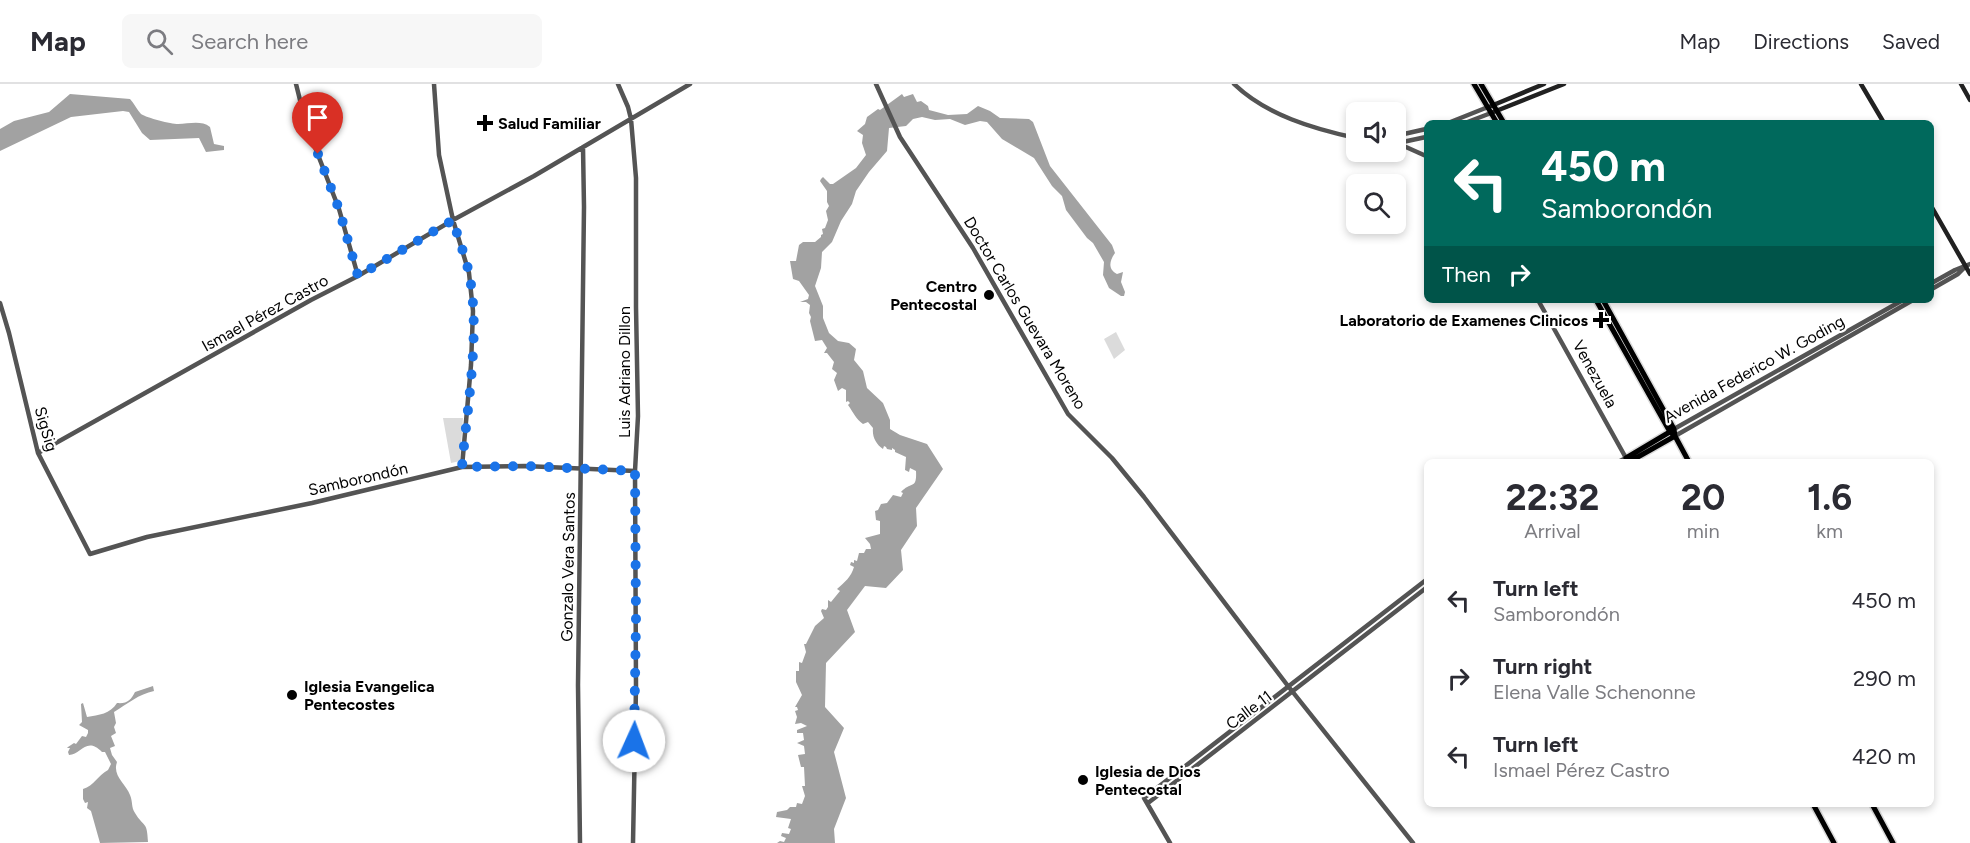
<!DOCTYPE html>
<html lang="en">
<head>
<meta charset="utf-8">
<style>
  :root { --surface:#fff; --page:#f7f7f7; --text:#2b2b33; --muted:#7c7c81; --line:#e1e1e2 }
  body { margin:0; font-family:Figtree,sans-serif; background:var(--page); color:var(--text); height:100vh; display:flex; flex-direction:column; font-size:22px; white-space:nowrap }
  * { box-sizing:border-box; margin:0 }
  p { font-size:20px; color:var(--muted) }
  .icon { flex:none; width:33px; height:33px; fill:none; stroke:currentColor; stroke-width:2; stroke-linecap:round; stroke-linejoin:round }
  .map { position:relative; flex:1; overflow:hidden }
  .sheet { position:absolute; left:1424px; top:375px; width:510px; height:348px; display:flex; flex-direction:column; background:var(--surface); border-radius:9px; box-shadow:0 3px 9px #0003 }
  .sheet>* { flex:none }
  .hud { position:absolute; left:1424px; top:36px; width:510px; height:183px; border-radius:9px; box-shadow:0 3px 9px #0003; background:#00695c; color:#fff; overflow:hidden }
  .buttons { position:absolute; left:1346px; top:18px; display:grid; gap:12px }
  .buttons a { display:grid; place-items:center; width:60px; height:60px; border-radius:9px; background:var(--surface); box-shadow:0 3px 9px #0003; font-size:30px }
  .pin { position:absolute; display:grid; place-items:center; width:51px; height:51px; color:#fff; margin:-62px -26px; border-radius:50% 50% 50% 0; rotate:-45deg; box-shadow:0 0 6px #0007 }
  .pin .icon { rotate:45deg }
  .me { position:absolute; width:66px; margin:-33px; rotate:2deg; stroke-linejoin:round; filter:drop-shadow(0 0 4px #0008) }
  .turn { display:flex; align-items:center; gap:21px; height:126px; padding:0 18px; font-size:27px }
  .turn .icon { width:78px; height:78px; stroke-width:2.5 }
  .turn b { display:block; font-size:42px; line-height:51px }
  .then { display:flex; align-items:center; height:57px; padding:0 18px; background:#0003; gap:12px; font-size:22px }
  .eta { display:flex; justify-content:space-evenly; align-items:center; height:102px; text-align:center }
  .eta b { font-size:36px; font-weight:700; line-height:42px }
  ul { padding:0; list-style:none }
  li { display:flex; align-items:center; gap:18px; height:78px; padding:0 18px }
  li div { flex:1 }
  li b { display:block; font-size:22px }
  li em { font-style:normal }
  header { display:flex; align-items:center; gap:36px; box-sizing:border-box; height:84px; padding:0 30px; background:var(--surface); border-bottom:2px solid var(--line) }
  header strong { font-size:28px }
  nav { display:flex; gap:33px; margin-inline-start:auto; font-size:21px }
  .search { width:420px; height:54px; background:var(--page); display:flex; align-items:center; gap:15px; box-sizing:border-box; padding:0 21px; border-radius:9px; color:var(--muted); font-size:22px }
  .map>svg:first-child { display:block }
  .green { fill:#dbdbdb }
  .water { fill:#a2a2a2 }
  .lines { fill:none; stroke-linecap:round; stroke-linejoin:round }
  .primary-casing { stroke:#dbdbdb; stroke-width:8 }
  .tertiary { stroke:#545454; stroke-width:4.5 }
  .secondary { stroke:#212121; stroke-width:4.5 }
  .primary { stroke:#000; stroke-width:5 }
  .route { stroke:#1a73e8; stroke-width:10; stroke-dasharray:0 18 }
  .poi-dot { fill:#000; stroke:#fff; stroke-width:2 }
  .labels { text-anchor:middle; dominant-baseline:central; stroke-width:4.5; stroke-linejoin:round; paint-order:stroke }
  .poi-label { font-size:16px; font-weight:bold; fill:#000; stroke:#fff; text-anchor:start }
  .street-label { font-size:16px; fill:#000; stroke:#fff }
</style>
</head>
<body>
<header>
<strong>Map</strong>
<div class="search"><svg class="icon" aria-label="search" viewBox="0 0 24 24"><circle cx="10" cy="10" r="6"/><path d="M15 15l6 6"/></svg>Search here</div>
<nav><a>Map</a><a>Directions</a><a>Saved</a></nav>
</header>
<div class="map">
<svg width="1970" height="759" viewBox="0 0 1970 759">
  <rect width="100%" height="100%" fill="#fff"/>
  <!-- green -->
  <path class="green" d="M 1116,248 L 1125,266 L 1114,275 L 1104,255 Z
    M 443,334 L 463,334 L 460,377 L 451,379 Z"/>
  <!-- water -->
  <path class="water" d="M 70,10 L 130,15 C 134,19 137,26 141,30 C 147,34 171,40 178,40 C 189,40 201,36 210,43 L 214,60 L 224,62 L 224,66 L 206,68 L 199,54 L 150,56 L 142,49 L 129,28 L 123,27 L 71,33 L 0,67 L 0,45 L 14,37 L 49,28 Z
    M 902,10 L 904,13 L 913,10 L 917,18 L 921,17 L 928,22 L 929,26 L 948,31 L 967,30 L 978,22 L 990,27 L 1000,34 L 1029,35 L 1033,38 L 1050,82 L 1112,161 L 1115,169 C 1110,176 1107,185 1117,190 L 1123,188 L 1121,198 L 1125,208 L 1124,212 L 1121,212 L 1109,204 L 1103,191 L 1104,178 L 1093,159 L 1087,154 L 1066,126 L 1062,112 L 1052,102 L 1034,74 L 1002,55 L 987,38 L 980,37 L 965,41 L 950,35 L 935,36 L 922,33 L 913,35 L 906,42 L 889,44 L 887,67 L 869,88 L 856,107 L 852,120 L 841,137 L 832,158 L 822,168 L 821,184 L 815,202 L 823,222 L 823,234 L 829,249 L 838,257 L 849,259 L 856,265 L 854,276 L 863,287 L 867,304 L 883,319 L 890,336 L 890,345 L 900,351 L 927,360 L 943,385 L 916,424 L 917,442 L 901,466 L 903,486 L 886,504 L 865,502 L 847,526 L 855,548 L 826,579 L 825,623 L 844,644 L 834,668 L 846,714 L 834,745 L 835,759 L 777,759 L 780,757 L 784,758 L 786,754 L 781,752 L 782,749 L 789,750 L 791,745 L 788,744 L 791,735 L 776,733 L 777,728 L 787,726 L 790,723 L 796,723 L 797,719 L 802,720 L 805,712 L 802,702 L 805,702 L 804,683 L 801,683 L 798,671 L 805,670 L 804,662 L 797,659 L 804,656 L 803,649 L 797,649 L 797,646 L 807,642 L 801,639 L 795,640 L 797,633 L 795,627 L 798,626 L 797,623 L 795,623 L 802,611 L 796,598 L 796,587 L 799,587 L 799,578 L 802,579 L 806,568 L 804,560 L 806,560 L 815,542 L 824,534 L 821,527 L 822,525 L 826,526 L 828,523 L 828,516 L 831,518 L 840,507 L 837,505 C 845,498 851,493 854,483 L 850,481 L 851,478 L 854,479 L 854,476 L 857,477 L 859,469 L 864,469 L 866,465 L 871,465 L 870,460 L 865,454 L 880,450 L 880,437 L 876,436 L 875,427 L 878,426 L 881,420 L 887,419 L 893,411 L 901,413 L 903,409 L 901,408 C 911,397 917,406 916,387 L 910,384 L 909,388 L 905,386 L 906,373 L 895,368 L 895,366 L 892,364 L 892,366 L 887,365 L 886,363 L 884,362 L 883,365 C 876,360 872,353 873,344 L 868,338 L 863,340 C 856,335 853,328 848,321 L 850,319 L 848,317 L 846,318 L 846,306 L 842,304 L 838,307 L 834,296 L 837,289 L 832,285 L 834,278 L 827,269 L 824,269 L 827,264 L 822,256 L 815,257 L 810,237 L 811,233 L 809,229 L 810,221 L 806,218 L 800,218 L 808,215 L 809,211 L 799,197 L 793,195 L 790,177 L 796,177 L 799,161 L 803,158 L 815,158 L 821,153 L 821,151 L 823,150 L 822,145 L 825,144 L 828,136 L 826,127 L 829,122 L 827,118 L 827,107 L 820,97 L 821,95 L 823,93 L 830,100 L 833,100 L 856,84 L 866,71 L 862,59 L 863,51 L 857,47 L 865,40 L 867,33 L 878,25 L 880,26 Z
    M 153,602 L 154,607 C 139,610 127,620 114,628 L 116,639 L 114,643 L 116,649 L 111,652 L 115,662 L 110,664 L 112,671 L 117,678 C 112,692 126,700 130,711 C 133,718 131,723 135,729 C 144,744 147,736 148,758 L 100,759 L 91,727 L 87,724 L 88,718 L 85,719 L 83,715 L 83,705 C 94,702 98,691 108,686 L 111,680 L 105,668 L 102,668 C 86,652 81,671 69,671 L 68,668 L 70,664 L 67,664 L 68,663 L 74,659 L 76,660 L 82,652 L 86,653 L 88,649 L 88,646 L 79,641 L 82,638 L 81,620 L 83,619 L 87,633 C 99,631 110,630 117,619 C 127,620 131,616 135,608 Z"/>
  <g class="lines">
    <defs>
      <path id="primary" d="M 1474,0 L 1497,39
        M 1481,0 L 1504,39
        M 1596,216 L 1670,348 L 1675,352
        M 1603,216 L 1674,345 L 1675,352 L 1689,378
        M 1628,378 L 1626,374 L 1673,346
        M 1629,378 L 1675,352
        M 1813,720 L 1834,759
        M 1872,720 L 1893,759"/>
    </defs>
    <!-- primary casing -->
    <use href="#primary" class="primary-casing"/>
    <!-- tertiary -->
    <path class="tertiary" d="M 296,0 L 306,40 L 339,125 L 358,192
      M 434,0 L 439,71 L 453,136 L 469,189 L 473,227 L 471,281 L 462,383
      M 618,0 L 628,23 L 631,35 L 636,94 L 636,223 L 638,332 L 635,387 L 636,603 L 633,759
      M 876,0 L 900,53 L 973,164 L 1068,330 L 1112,374 L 1144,413 L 1288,602 L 1413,759
      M 1234,0 C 1266,31 1314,45 1356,54
      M 1448,39 L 1488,23
      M 1465,39 L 1491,29
      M 1395,52 L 1426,45
      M 1397,59 L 1426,72
      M 1398,59 L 1426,53
      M 1930,200 L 1955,186 L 1970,180
      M 1930,206 L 1958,190 L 1964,184
      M 1538,216 L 1626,374 L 1618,378
      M 0,219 L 9,249 L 38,369 L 90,470 L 147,453 L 312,419 L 462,383 L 525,382 L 635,387
      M 1674,345 L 1903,216
      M 1675,352 L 1913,216
      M 38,369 L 311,216 L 358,192 L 453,136 L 534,92 L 690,0
      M 1148,719 L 1426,504
      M 580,759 L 578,601 L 584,123 L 583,63
      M 1170,759 L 1144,714 L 1426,496"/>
    <!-- secondary -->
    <path class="secondary" d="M 1861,0 L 1884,39
      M 1961,0 L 1970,16
      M 1491,22 L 1544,0
      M 1491,29 L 1564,0
      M 1930,120 L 1970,190"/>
    <!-- primary -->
    <use href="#primary" class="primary"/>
  </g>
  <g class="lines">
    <!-- route -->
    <path class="route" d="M 318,70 L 339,125 L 358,192 L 453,136 C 458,154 465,171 469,189 C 481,249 467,322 462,383 L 525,382 L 635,387 L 636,537 L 634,657"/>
  </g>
  <!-- markers -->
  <g class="poi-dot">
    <path d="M482 30h6v6h6v6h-6v6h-6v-6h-6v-6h6z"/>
    <circle cx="989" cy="211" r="6"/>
    <path d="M1598 227h6v6h6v6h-6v6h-6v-6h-6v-6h6z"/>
    <circle cx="292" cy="611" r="6"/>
    <circle cx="1083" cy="696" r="6"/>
  </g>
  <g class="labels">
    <!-- poi labels -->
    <g class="poi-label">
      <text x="498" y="39">Salud Familiar</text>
      <text x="977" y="202" text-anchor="end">Centro<tspan x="977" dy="18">Pentecostal</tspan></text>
      <text x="1588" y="236" text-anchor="end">Laboratorio de Examenes Clinicos</text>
      <text x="304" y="602">Iglesia Evangelica<tspan x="304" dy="18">Pentecostes</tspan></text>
      <text x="1095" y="687">Iglesia de Dios<tspan x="1095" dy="18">Pentecostal</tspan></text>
    </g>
    <!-- street labels -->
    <g class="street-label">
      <text transform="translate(265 229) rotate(-29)">Ismael Pérez Castro</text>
      <text transform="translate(1025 229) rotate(59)">Doctor Carlos Guevara Moreno</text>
      <text transform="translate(1754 285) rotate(-29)">Avenida Federico W. Goding</text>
      <text transform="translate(624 288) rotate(-90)">Luis Adriano Dillon</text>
      <text transform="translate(1595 290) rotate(61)">Venezuela</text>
      <text transform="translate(46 345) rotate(74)">SigSig</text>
      <text transform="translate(358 395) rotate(-13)">Samborondón</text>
      <text transform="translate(568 483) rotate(-89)">Gonzalo Vera Santos</text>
      <text transform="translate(1249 626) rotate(-37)">Calle 11</text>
    </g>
  </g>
</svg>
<div class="buttons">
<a><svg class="icon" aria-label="sound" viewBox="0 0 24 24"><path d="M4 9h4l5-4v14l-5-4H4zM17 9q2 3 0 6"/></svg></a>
<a><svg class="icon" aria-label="search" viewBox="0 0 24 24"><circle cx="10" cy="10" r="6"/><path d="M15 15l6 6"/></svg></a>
</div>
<div class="pin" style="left:318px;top:70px;background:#d93025"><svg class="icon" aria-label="arrive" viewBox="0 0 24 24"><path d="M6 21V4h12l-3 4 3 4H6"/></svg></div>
<svg class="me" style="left:634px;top:657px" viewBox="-20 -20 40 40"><circle r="19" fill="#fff"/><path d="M0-13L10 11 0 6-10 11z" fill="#1a73e8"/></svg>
<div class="hud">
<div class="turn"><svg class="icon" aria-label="left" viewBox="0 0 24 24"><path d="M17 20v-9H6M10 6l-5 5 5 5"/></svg><div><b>450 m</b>Samborondón</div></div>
<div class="then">Then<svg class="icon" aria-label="right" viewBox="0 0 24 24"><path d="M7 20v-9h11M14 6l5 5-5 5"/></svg></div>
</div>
<section class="sheet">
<div class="eta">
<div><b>22:32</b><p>Arrival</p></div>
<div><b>20</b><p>min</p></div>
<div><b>1.6</b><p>km</p></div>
</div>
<ul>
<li><svg class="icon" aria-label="left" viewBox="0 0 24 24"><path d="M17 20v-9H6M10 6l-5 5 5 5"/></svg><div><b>Turn left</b><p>Samborondón</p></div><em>450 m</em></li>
<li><svg class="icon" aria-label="right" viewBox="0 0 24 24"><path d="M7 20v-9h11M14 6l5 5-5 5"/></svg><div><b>Turn right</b><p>Elena Valle Schenonne</p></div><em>290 m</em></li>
<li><svg class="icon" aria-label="left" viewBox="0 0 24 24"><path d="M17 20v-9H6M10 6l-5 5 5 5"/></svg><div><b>Turn left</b><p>Ismael Pérez Castro</p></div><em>420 m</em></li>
</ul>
</section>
</div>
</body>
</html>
